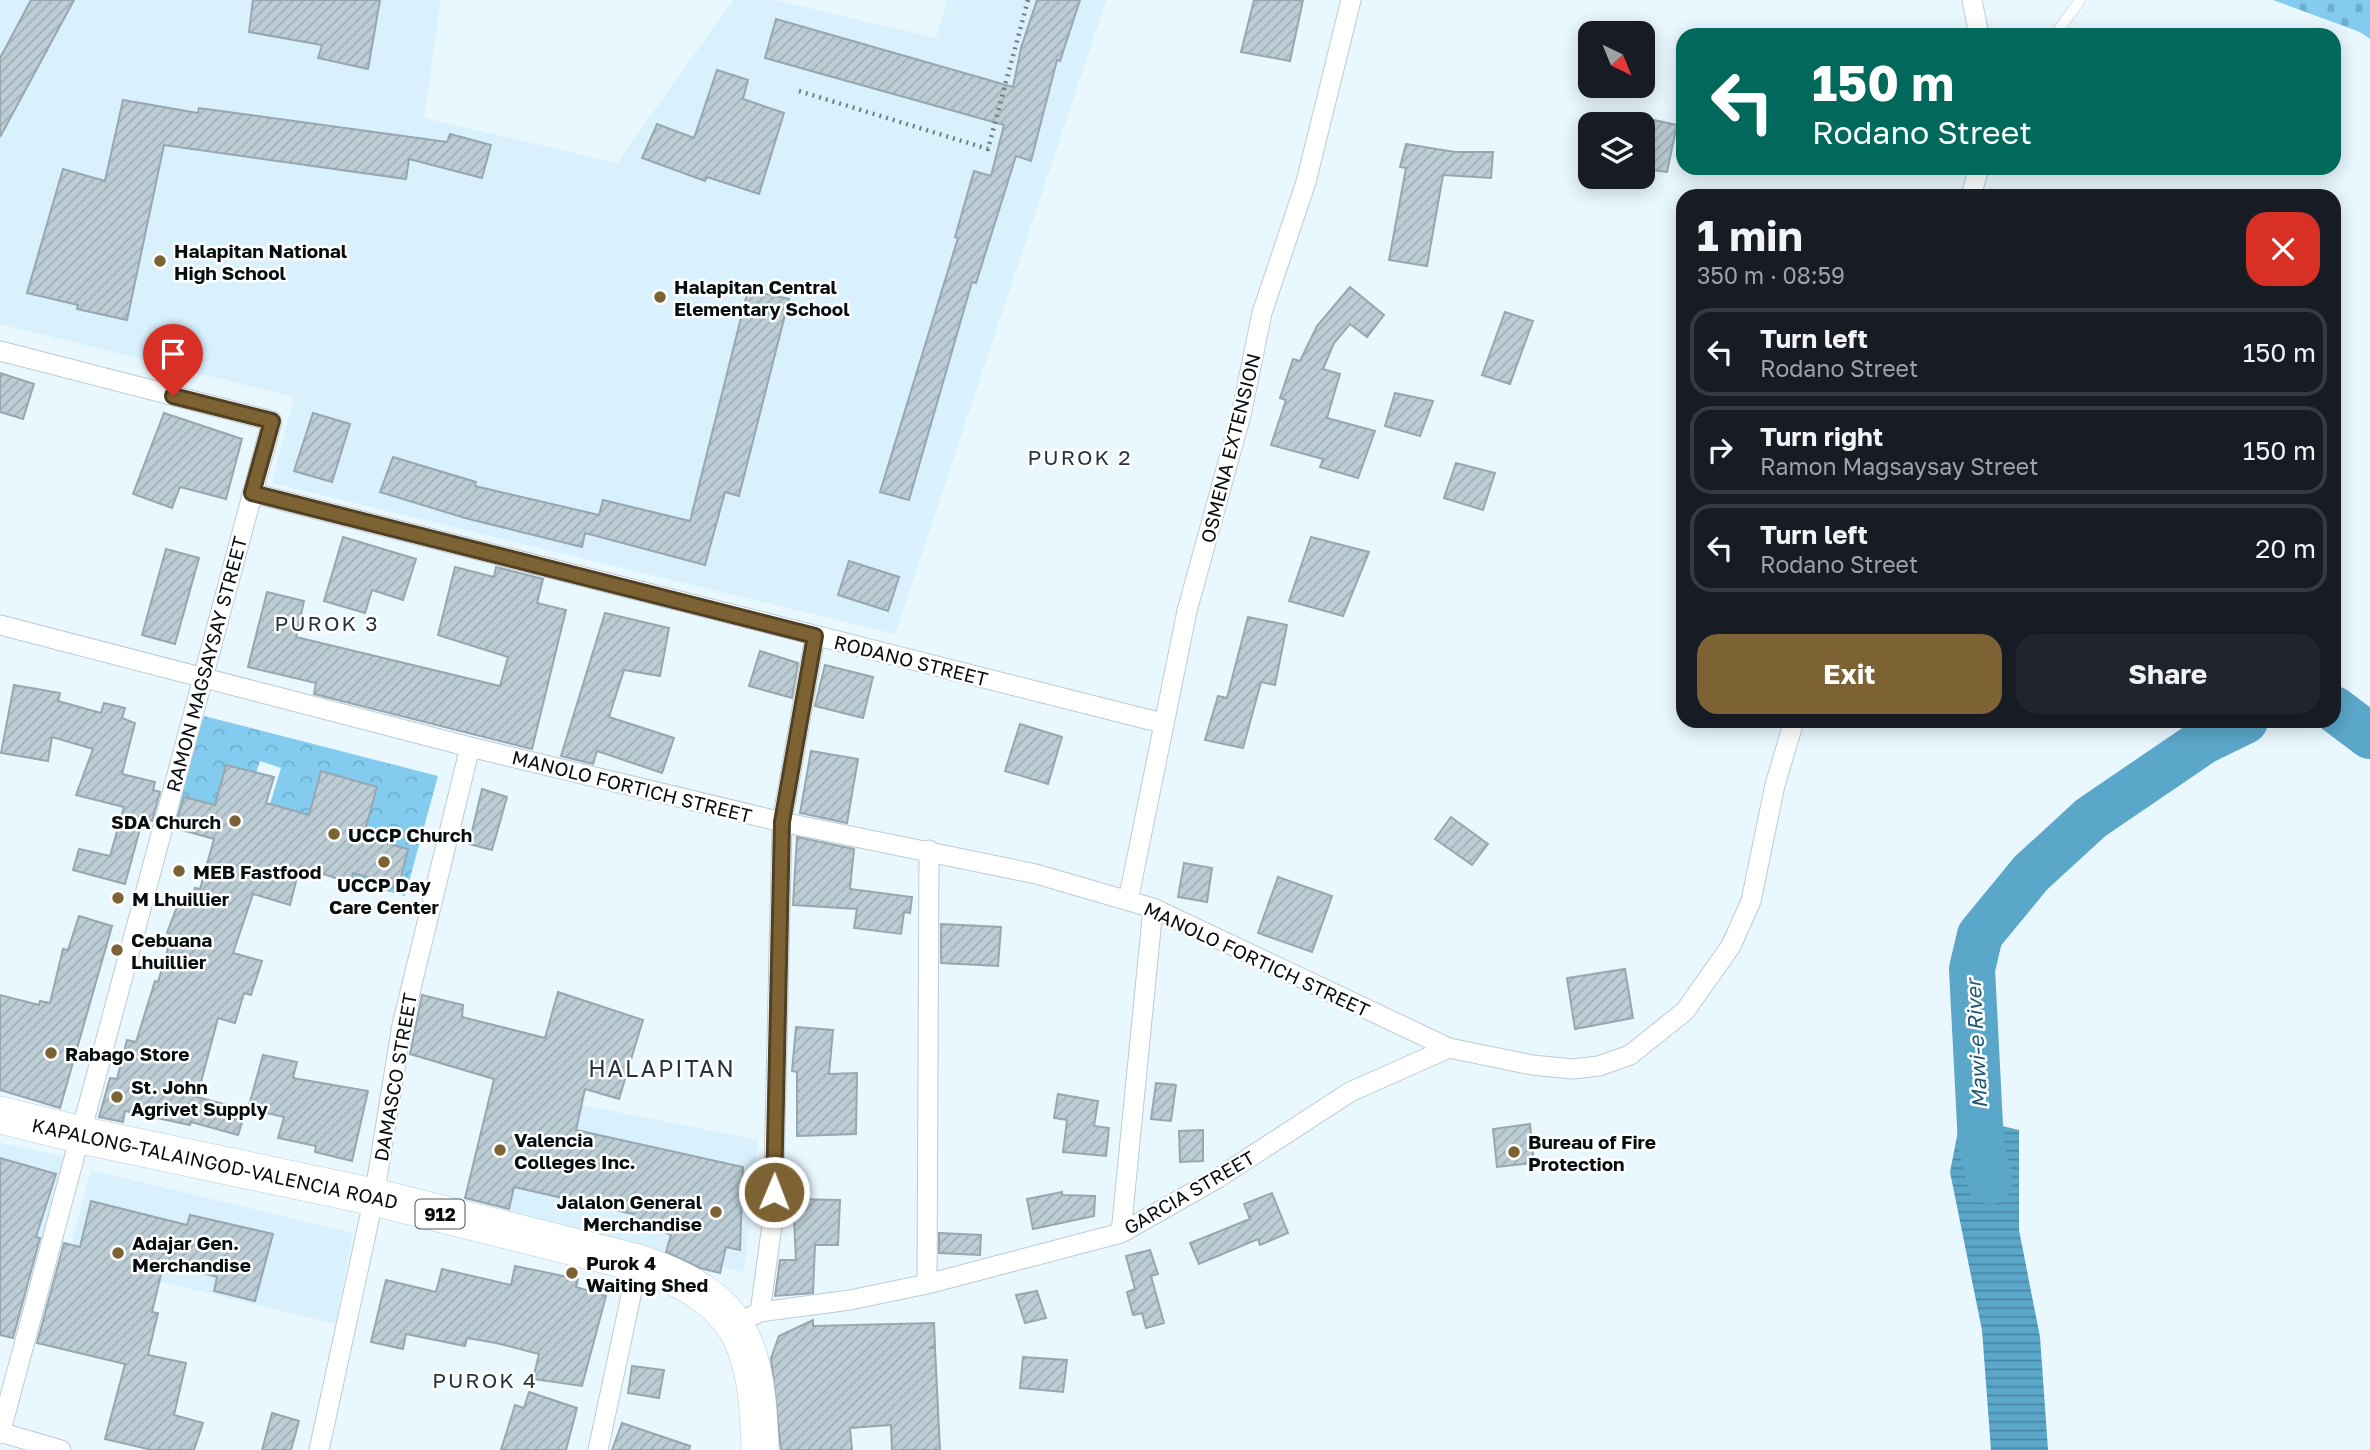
<!DOCTYPE html>
<html lang="en">
<head>
<meta charset="utf-8">
<style>
  :root { --surface:#171b24; --page:#20242c; --text:#f1f3f6; --muted:#9ea1a6; --line:#363941; --accent:#7d6234 }
  body { margin:0; font-family:"Golos Text",sans-serif; background:var(--page); color:var(--text); height:100vh; display:flex; flex-direction:column; font-size:26px; white-space:nowrap }
  * { box-sizing:border-box; margin:0 }
  p { font-size:23px; color:var(--muted) }
  .icon { flex:none; width:38px; height:38px; fill:none; stroke:currentColor; stroke-width:2; stroke-linecap:round; stroke-linejoin:round }
  .map { position:relative; flex:1; overflow:hidden }
  .drawer { position:absolute; left:1676px; top:189px; width:665px; height:539px; display:flex; flex-direction:column; background:var(--surface); border-radius:21px; box-shadow:0 4px 18px #0003 }
  .drawer>* { flex:none }
  .banner { position:absolute; left:1676px; top:28px; width:665px; height:147px; border-radius:21px; box-shadow:0 4px 18px #0003; background:#00695c; color:#fff; overflow:hidden }
  .needle { width:46px; rotate:137deg }
  .buttons { position:absolute; left:1578px; top:21px; display:grid; gap:14px }
  .buttons a { display:grid; place-items:center; width:77px; height:77px; border-radius:14px; background:var(--surface); box-shadow:0 4px 18px #0003; font-size:35px }
  .pin { position:absolute; display:grid; place-items:center; width:60px; height:60px; color:#fff; margin:-72px -30px; border-radius:50% 50% 50% 0; rotate:-45deg; box-shadow:0 0 7px #0007 }
  .pin .icon { rotate:45deg }
  .me { position:absolute; width:77px; margin:-38px; rotate:1deg; stroke-linejoin:round; filter:drop-shadow(0 0 5px #0008) }
  .turn { display:flex; align-items:center; gap:24px; height:147px; padding:0 21px; font-size:32px }
  .turn .icon { width:91px; height:91px; stroke-width:2.5 }
  .turn b { display:block; font-size:49px; line-height:60px }
  .round { display:grid; place-items:center; flex:none; width:74px; height:74px; border-radius:21px; background:var(--page) }
  .headline { display:flex; align-items:center; justify-content:space-between; height:119px; padding:0 21px }
  h1 { font-size:42px; font-weight:700; line-height:52px }
  .action { display:flex; gap:14px; margin-top:auto; padding:14px 21px }
  .action a { flex:1; height:80px; border-radius:21px; background:var(--accent); color:#fff; font-size:28px; font-weight:700; line-height:80px; text-align:center }
  .action a+a { background:var(--page); color:var(--text) }
  ul { padding:0; list-style:none }
  li { display:flex; align-items:center; gap:21px; height:88px; margin:0 14px 10px; padding:0 7px; border:4px solid var(--line); border-radius:21px }
  li div { flex:1 }
  li b { display:block; font-size:26px }
  li em { font-style:normal }
  .map>svg:first-child { display:block }
  .built { fill:#d8f1fd }
  .cemetery { fill:url(#cemetery-stones) }
  .park { fill:url(#park-crowns) }
  .water { fill:url(#water-rules) }
  .lines { fill:none; stroke-linecap:round; stroke-linejoin:round }
  .river { stroke:#5ba7ca; stroke-width:46 }
  .building { fill:url(#building-hatch); stroke:#98a7af; stroke-width:2 }
  .lane-casing { stroke:#bbcbd4; stroke-width:11 }
  .street-casing { stroke:#bbcbd4; stroke-width:21 }
  .highway-casing { stroke:#bbcbd4; stroke-width:38 }
  .path { stroke:#747e83; stroke-width:4.5; stroke-dasharray:2 5; stroke-linecap:butt }
  .lane { stroke:#fff; stroke-width:10 }
  .street { stroke:#fff; stroke-width:19 }
  .highway { stroke:#fff; stroke-width:37 }
  .route-casing { stroke:#514022; stroke-width:18 }
  .route { stroke:#7d6234; stroke-width:12 }
  .poi-dot { fill:#7d6234; stroke:#fff; stroke-width:2.5 }
  .labels { text-anchor:middle; dominant-baseline:central; stroke-width:5; stroke-linejoin:round; paint-order:stroke }
  .shield { fill:#fff; stroke:#525658; stroke-width:2 }
  .shield-label { font-size:18px; font-weight:bold; fill:#080d10 }
  .poi-label { font-size:19px; font-weight:bold; fill:#080d10; stroke:#fff; text-anchor:start }
  .street-label { font-size:19px; fill:#080d10; stroke:#fff }
  .neighbourhood-label { font-size:21px; letter-spacing:2px; fill:#27343b; stroke:#fff }
  .water-label { font-size:21px; font-style:italic; fill:#1e5972; stroke:#fff }
  .quarter-label { font-size:23px; letter-spacing:2px; fill:#27343b; stroke:#fff }
</style>
</head>
<body>
<div class="map">
<svg width="2370" height="1450" viewBox="0 0 2370 1450">
  <defs>
    <pattern id="cemetery-stones" width="16" height="16" patternUnits="userSpaceOnUse" patternTransform="scale(1.75)"><rect width="16" height="16" fill="#83ccf0"/><path d="M2 7V4a2 2 0 0 1 4 0v3zM10 15v-3a2 2 0 0 1 4 0v3z" fill="#70aecd"/></pattern>
    <pattern id="park-crowns" width="20" height="18" patternUnits="userSpaceOnUse" patternTransform="scale(1.75)"><rect width="20" height="18" fill="#83ccf0"/><path d="M2 6a3 3 0 1 1 6 0M12 15a3 3 0 1 1 6 0" fill="none" stroke="#70aecd"/></pattern>
    <pattern id="water-rules" width="6" height="5" patternUnits="userSpaceOnUse" patternTransform="scale(1.75)"><rect width="6" height="5" fill="#5ba7ca"/><path d="M0 2.5h6" fill="none" stroke="#4986a3"/></pattern>
    <pattern id="building-hatch" width="6" height="6" patternUnits="userSpaceOnUse" patternTransform="scale(1.75)"><rect width="6" height="6" fill="#bccdd5"/><path d="M-1 1l2-2M0 6l6-6M5 7l2-2" fill="none" stroke="#a0afb6"/></pattern>
  </defs>
  <rect width="100%" height="100%" fill="#e9f7fe"/>
  <!-- built -->
  <path class="built" d="M 0,0 L 441,0 L 424,118 L 617,163 L 733,0 L 774,0 L 936,38 L 947,0 L 1106,0 L 895,634 L 272,483 L 294,397 L 0,324 Z
    M 536,1096 L 758,1140 L 744,1272 L 507,1216 Z
    M 0,1143 L 67,1157 L 35,1263 L 0,1254 Z
    M 91,1170 L 353,1233 L 335,1324 L 67,1259 Z"/>
  <!-- cemetery -->
  <path class="cemetery" d="M 2273,0 L 2370,0 L 2370,39 L 2360,32 Z"/>
  <!-- park -->
  <path class="park" d="M 204,716 L 438,776 L 405,896 L 350,881 L 377,787 L 309,815 L 270,804 L 281,768 L 260,761 L 256,773 L 227,765 L 215,805 L 190,799 L 180,829 L 170,826 Z"/>
  <!-- water -->
  <path class="water" d="M 1961,1116 L 2019,1130 L 2019,1230 L 2040,1337 L 2048,1450 L 1991,1450 L 1982,1330 L 1950,1172 Z"/>
  <g class="lines">
    <!-- river -->
    <path class="river" d="M 2334,709 L 2370,736
      M 1990,1181 L 1981,1145 L 1972,969 L 1980,935 L 2031,873 L 2091,818 L 2204,741 L 2245,721"/>
  </g>
  <!-- building -->
  <path class="building" d="M 31,0 L 74,0 L 0,137 L 0,58 Z
    M 253,0 L 380,0 L 368,69 L 318,58 L 322,45 L 249,32 Z
    M 1037,0 L 1080,0 L 1060,61 L 1057,60 L 1031,161 L 1016,156 L 976,283 L 972,282 L 909,500 L 880,492 L 958,238 L 955,237 L 974,171 L 991,176 L 1004,125 L 765,58 L 776,19 L 1013,87 L 1021,48 Z
    M 1254,0 L 1303,0 L 1290,61 L 1241,52 Z
    M 717,70 L 748,80 L 743,99 L 784,113 L 759,194 L 707,177 L 705,181 L 642,158 L 657,124 L 694,138 Z
    M 123,100 L 198,113 L 199,108 L 447,142 L 450,134 L 491,145 L 482,178 L 409,159 L 406,179 L 164,145 L 127,320 L 77,309 L 78,305 L 27,293 L 63,169 L 105,181 Z
    M 1654,120 L 1677,125 L 1667,172 L 1643,169 Z
    M 1406,144 L 1455,152 L 1493,152 L 1491,178 L 1443,175 L 1427,266 L 1389,260 L 1406,168 L 1400,167 Z
    M 1350,287 L 1384,315 L 1367,337 L 1350,324 L 1334,343 L 1323,369 L 1340,374 L 1327,418 L 1375,431 L 1358,478 L 1320,467 L 1323,459 L 1271,445 L 1286,400 L 1280,398 L 1293,359 L 1300,361 L 1317,326 Z
    M 748,290 L 789,299 L 739,496 L 725,492 L 705,565 L 585,533 L 582,547 L 465,518 L 380,492 L 393,457 L 476,482 L 475,486 L 599,515 L 603,500 L 690,521 Z
    M 1505,312 L 1533,321 L 1510,384 L 1482,375 Z
    M 0,373 L 34,384 L 23,419 L 0,412 Z
    M 1395,393 L 1433,401 L 1420,436 L 1385,426 Z
    M 164,413 L 242,439 L 226,499 L 180,487 L 172,508 L 133,494 Z
    M 313,413 L 350,424 L 332,482 L 294,471 Z
    M 1456,463 L 1495,473 L 1483,510 L 1444,498 Z
    M 343,537 L 416,559 L 403,600 L 372,590 L 365,613 L 324,601 Z
    M 1311,537 L 1369,552 L 1343,616 L 1289,601 Z
    M 166,549 L 199,558 L 175,644 L 142,635 Z
    M 849,561 L 899,577 L 888,611 L 838,595 Z
    M 455,567 L 494,577 L 496,567 L 543,579 L 537,603 L 566,610 L 532,749 L 314,694 L 316,683 L 248,667 L 267,592 L 304,601 L 296,637 L 500,686 L 508,657 L 438,635 Z
    M 605,613 L 669,628 L 660,676 L 624,670 L 609,717 L 674,738 L 662,773 L 597,751 L 593,764 L 561,756 Z
    M 1248,617 L 1287,625 L 1275,685 L 1261,682 L 1243,748 L 1205,740 L 1218,696 L 1227,698 Z
    M 760,651 L 798,663 L 792,698 L 749,686 Z
    M 825,665 L 873,677 L 863,718 L 815,706 Z
    M 14,685 L 60,693 L 58,701 L 101,713 L 104,703 L 125,708 L 122,718 L 135,723 L 122,774 L 155,782 L 153,790 L 160,792 L 152,821 L 143,818 L 125,884 L 73,870 L 79,849 L 110,856 L 124,807 L 76,795 L 93,749 L 52,737 L 48,761 L 1,753 Z
    M 1020,724 L 1062,737 L 1048,784 L 1005,771 Z
    M 811,751 L 858,759 L 847,823 L 800,813 Z
    M 226,765 L 274,777 L 266,803 L 309,815 L 321,771 L 377,787 L 363,837 L 408,849 L 399,886 L 353,873 L 350,883 L 300,866 L 290,905 L 253,894 L 233,953 L 262,961 L 251,995 L 244,993 L 235,1023 L 218,1018 L 197,1097 L 246,1110 L 238,1135 L 191,1122 L 190,1125 L 125,1111 L 123,1122 L 99,1117 L 110,1078 L 117,1079 L 127,1040 L 136,1042 L 155,981 L 158,982 L 172,935 L 167,933 L 180,899 L 190,902 L 195,888 L 200,889 L 214,839 L 175,828 L 184,797 L 215,805 Z
    M 482,789 L 507,797 L 492,850 L 469,844 Z
    M 1451,817 L 1488,844 L 1472,865 L 1435,839 Z
    M 797,837 L 854,849 L 850,889 L 912,897 L 910,913 L 904,912 L 901,934 L 854,928 L 857,909 L 793,905 Z
    M 1184,863 L 1212,868 L 1207,902 L 1178,897 Z
    M 1278,877 L 1332,896 L 1312,952 L 1258,933 Z
    M 79,916 L 112,926 L 60,1108 L 0,1090 L 0,995 L 39,1005 L 40,1001 L 50,1003 L 63,949 L 68,950 Z
    M 941,924 L 1001,927 L 998,966 L 941,963 Z
    M 1625,969 L 1633,1018 L 1575,1029 L 1567,978 Z
    M 558,992 L 643,1020 L 619,1099 L 585,1089 L 576,1130 L 743,1167 L 740,1250 L 726,1247 L 720,1273 L 700,1268 L 666,1252 L 671,1235 L 666,1233 L 667,1229 L 631,1221 L 633,1214 L 514,1187 L 509,1209 L 465,1198 L 494,1079 L 410,1054 L 422,995 L 463,1005 L 462,1017 L 545,1038 Z
    M 796,1027 L 833,1030 L 829,1074 L 857,1073 L 856,1134 L 797,1136 L 797,1072 L 792,1071 Z
    M 263,1055 L 297,1062 L 293,1078 L 368,1091 L 352,1161 L 315,1152 L 316,1146 L 278,1138 L 284,1117 L 248,1109 Z
    M 1156,1083 L 1176,1085 L 1171,1121 L 1151,1119 Z
    M 1058,1094 L 1098,1101 L 1094,1126 L 1109,1128 L 1106,1156 L 1063,1152 L 1067,1120 L 1054,1118 Z
    M 1530,1124 L 1534,1163 L 1497,1167 L 1493,1129 Z
    M 1203,1130 L 1203,1161 L 1180,1162 L 1179,1131 Z
    M 0,1158 L 56,1174 L 36,1237 L 40,1238 L 13,1338 L 0,1335 Z
    M 1062,1192 L 1062,1195 L 1095,1196 L 1094,1216 L 1033,1229 L 1027,1199 Z
    M 1272,1193 L 1288,1233 L 1260,1245 L 1258,1239 L 1199,1264 L 1190,1243 L 1250,1219 L 1244,1204 Z
    M 793,1199 L 840,1200 L 838,1245 L 815,1245 L 813,1293 L 775,1296 L 780,1260 L 796,1260 Z
    M 91,1201 L 187,1225 L 190,1215 L 273,1234 L 255,1301 L 214,1291 L 217,1277 L 164,1262 L 152,1312 L 158,1313 L 148,1355 L 186,1363 L 174,1415 L 203,1423 L 194,1450 L 152,1450 L 105,1439 L 125,1364 L 37,1343 L 64,1243 L 80,1247 Z
    M 939,1233 L 981,1235 L 980,1255 L 939,1253 Z
    M 1150,1250 L 1158,1274 L 1151,1276 L 1164,1323 L 1146,1328 L 1142,1313 L 1133,1315 L 1127,1292 L 1135,1289 L 1126,1256 Z
    M 515,1266 L 578,1279 L 576,1287 L 606,1296 L 582,1386 L 533,1379 L 539,1354 L 496,1343 L 467,1338 L 465,1346 L 406,1334 L 403,1349 L 371,1342 L 386,1280 L 436,1292 L 442,1269 L 511,1285 Z
    M 1037,1291 L 1046,1318 L 1025,1323 L 1016,1295 Z
    M 813,1320 L 813,1326 L 934,1323 L 935,1346 L 929,1348 L 935,1348 L 940,1450 L 892,1450 L 891,1425 L 850,1428 L 852,1450 L 781,1450 L 771,1358 L 779,1336 Z
    M 1023,1357 L 1067,1360 L 1063,1392 L 1020,1388 Z
    M 632,1366 L 664,1370 L 659,1398 L 628,1393 Z
    M 529,1392 L 577,1408 L 566,1450 L 501,1450 L 515,1405 L 524,1408 Z
    M 272,1413 L 299,1421 L 291,1450 L 262,1450 Z
    M 622,1423 L 690,1446 L 689,1450 L 612,1450 Z"/>
  <g class="lines">
    <defs>
      <path id="lane" d="M 2055,35 L 2080,0"/>
      <path id="street" d="M 1972,0 L 1979,35
        M 1971,196 L 1979,168
        M 0,351 L 272,421 L 0,1434
        M 252,493 L 1162,723
        M 0,625 L 470,747 L 782,822 L 1036,874 L 1153,908 L 1449,1048
        M 1128,901 L 1187,611 L 1241,415 L 1262,313 L 1306,182 L 1351,0
        M 1121,1233 L 1153,908
        M 927,1284 L 929,850
        M 760,1312 L 850,1300 L 927,1284 L 1121,1233 L 1218,1178 L 1350,1092 L 1449,1048 L 1532,1065 L 1573,1069 L 1599,1066 L 1630,1055 L 1685,1011 L 1731,946 L 1751,901 L 1775,785 L 1794,721
        M 750,1317 L 760,1312 L 773,1218 L 782,822 L 815,636
        M 0,1432 L 61,1450
        M 319,1450 L 374,1197 L 402,1025 L 470,747
        M 598,1450 L 638,1263"/>
      <path id="highway" d="M 0,1115 L 81,1135 L 374,1197 L 638,1263 C 744,1298 757,1346 760,1450"/>
    </defs>
    <!-- lane casing -->
    <use href="#lane" class="lane-casing"/>
    <!-- street casing -->
    <use href="#street" class="street-casing"/>
    <!-- highway casing -->
    <use href="#highway" class="highway-casing"/>
    <!-- path -->
    <path class="path" d="M 799,91 L 988,149 L 1028,0"/>
    <!-- lane -->
    <use href="#lane" class="lane"/>
    <!-- street -->
    <use href="#street" class="street"/>
    <!-- highway -->
    <use href="#highway" class="highway"/>
  </g>
  <g class="lines">
    <defs>
      <path id="route" d="M 173,396 L 272,421 L 252,493 L 815,636 L 782,822 L 774,1192"/>
    </defs>
    <!-- route casing -->
    <use href="#route" class="route-casing"/>
    <!-- route -->
    <use href="#route" class="route"/>
  </g>
  <!-- markers -->
  <g class="poi-dot">
    <circle cx="160" cy="261" r="7"/>
    <circle cx="660" cy="297" r="7"/>
    <circle cx="235" cy="821" r="7"/>
    <circle cx="334" cy="834" r="7"/>
    <circle cx="384" cy="862" r="7"/>
    <circle cx="179" cy="871" r="7"/>
    <circle cx="118" cy="898" r="7"/>
    <circle cx="117" cy="950" r="7"/>
    <circle cx="51" cy="1053" r="7"/>
    <circle cx="117" cy="1097" r="7"/>
    <circle cx="500" cy="1150" r="7"/>
    <circle cx="1514" cy="1152" r="7"/>
    <circle cx="716" cy="1212" r="7"/>
    <circle cx="118" cy="1253" r="7"/>
    <circle cx="572" cy="1273" r="7"/>
  </g>
  <g class="labels">
    <!-- shield labels -->
    <rect class="shield" x="415.5" y="1199.5" width="49" height="29" rx="5"/>
    <g class="shield-label">
      <text x="440" y="1214">912</text>
    </g>
    <!-- poi labels -->
    <g class="poi-label">
      <text x="174" y="250">Halapitan National<tspan x="174" dy="22">High School</tspan></text>
      <text x="674" y="286">Halapitan Central<tspan x="674" dy="22">Elementary School</tspan></text>
      <text x="221" y="821" text-anchor="end">SDA Church</text>
      <text x="348" y="834">UCCP Church</text>
      <text x="193" y="871">MEB Fastfood</text>
      <text x="384" y="884" text-anchor="middle">UCCP Day<tspan x="384" dy="22">Care Center</tspan></text>
      <text x="132" y="898">M Lhuillier</text>
      <text x="131" y="939">Cebuana<tspan x="131" dy="22">Lhuillier</tspan></text>
      <text x="65" y="1053">Rabago Store</text>
      <text x="131" y="1086">St. John<tspan x="131" dy="22">Agrivet Supply</tspan></text>
      <text x="514" y="1139">Valencia<tspan x="514" dy="22">Colleges Inc.</tspan></text>
      <text x="1528" y="1141">Bureau of Fire<tspan x="1528" dy="22">Protection</tspan></text>
      <text x="702" y="1201" text-anchor="end">Jalalon General<tspan x="702" dy="22">Merchandise</tspan></text>
      <text x="132" y="1242">Adajar Gen.<tspan x="132" dy="22">Merchandise</tspan></text>
      <text x="586" y="1262">Purok 4<tspan x="586" dy="22">Waiting Shed</tspan></text>
    </g>
    <!-- street labels -->
    <g class="street-label">
      <text transform="translate(1230 448) rotate(-76)">OSMENA EXTENSION</text>
      <text transform="translate(911 660) rotate(14)">RODANO STREET</text>
      <text transform="translate(206 664) rotate(-75)">RAMON MAGSAYSAY STREET</text>
      <text transform="translate(632 786) rotate(14)">MANOLO FORTICH STREET</text>
      <text transform="translate(1257 959) rotate(25)">MANOLO FORTICH STREET</text>
      <text transform="translate(395 1077) rotate(-80)">DAMASCO STREET</text>
      <text transform="translate(215 1163) rotate(12)">KAPALONG-TALAINGOD-VALENCIA ROAD</text>
      <text transform="translate(1189 1192) rotate(-30)">GARCIA STREET</text>
    </g>
    <!-- neighbourhood labels -->
    <g class="neighbourhood-label">
      <text x="1080" y="457">PUROK 2</text>
      <text x="327" y="623">PUROK 3</text>
      <text x="485" y="1380">PUROK 4</text>
    </g>
    <!-- water labels -->
    <g class="water-label">
      <text transform="translate(1976 1044) rotate(-93)">Mawi-e River</text>
    </g>
    <!-- quarter labels -->
    <g class="quarter-label">
      <text x="662" y="1068">HALAPITAN</text>
    </g>
  </g>
</svg>
<div class="buttons">
<a><svg class="needle" viewBox="-14 -14 28 28"><path d="M0-13l5 13h-10z" fill="#e53935"/><path d="M0 13l5-13h-10z" fill="#9ea1a6"/></svg></a>
<a><svg class="icon" aria-label="layers" viewBox="0 0 24 24"><path d="M12 4l9 5-9 5-9-5zM3 14l9 5 9-5"/></svg></a>
</div>
<div class="pin" style="left:173px;top:396px;background:#d93025"><svg class="icon" aria-label="arrive" viewBox="0 0 24 24"><path d="M6 21V4h12l-3 4 3 4H6"/></svg></div>
<svg class="me" style="left:774px;top:1192px" viewBox="-20 -20 40 40"><circle r="17" fill="#7d6234" stroke="#fff" stroke-width="3"/><path d="M0-11L8 9 0 5-8 9z" fill="#fff"/></svg>
<div class="banner">
<div class="turn"><svg class="icon" aria-label="left" viewBox="0 0 24 24"><path d="M17 20v-9H6M10 6l-5 5 5 5"/></svg><div><b>150 m</b>Rodano Street</div></div>
</div>
<section class="drawer">
<div class="headline"><div><h1>1 min</h1><p>350 m · 08:59</p></div><a class="round" style="background:#d93025;color:#fff"><svg class="icon" aria-label="close" viewBox="0 0 24 24"><path d="M6 6l12 12M18 6L6 18"/></svg></a></div>
<ul>
<li><svg class="icon" aria-label="left" viewBox="0 0 24 24"><path d="M17 20v-9H6M10 6l-5 5 5 5"/></svg><div><b>Turn left</b><p>Rodano Street</p></div><em>150 m</em></li>
<li><svg class="icon" aria-label="right" viewBox="0 0 24 24"><path d="M7 20v-9h11M14 6l5 5-5 5"/></svg><div><b>Turn right</b><p>Ramon Magsaysay Street</p></div><em>150 m</em></li>
<li><svg class="icon" aria-label="left" viewBox="0 0 24 24"><path d="M17 20v-9H6M10 6l-5 5 5 5"/></svg><div><b>Turn left</b><p>Rodano Street</p></div><em>20 m</em></li>
</ul>
<div class="action"><a>Exit</a><a>Share</a></div>
</section>
</div>
</body>
</html>
